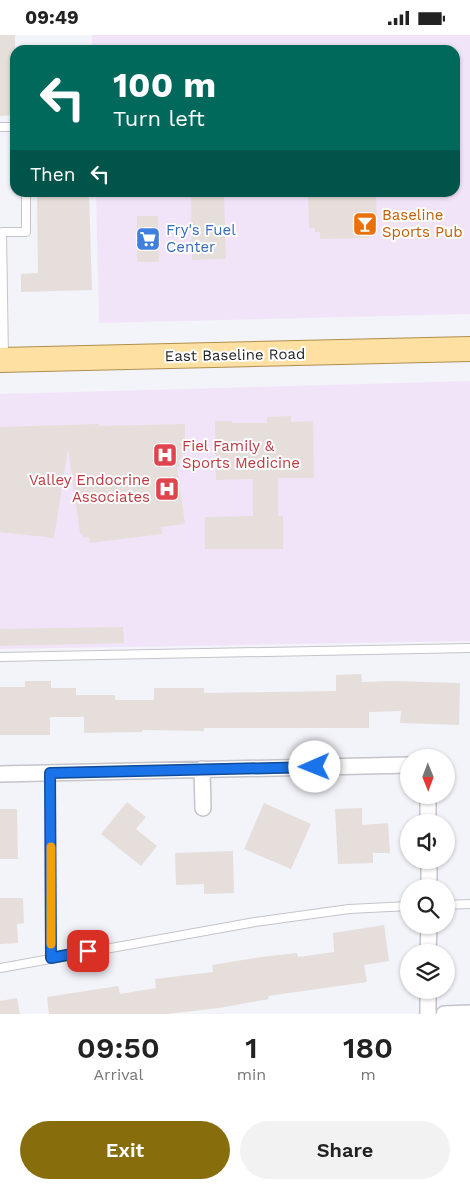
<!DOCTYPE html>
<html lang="en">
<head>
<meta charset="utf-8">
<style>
  :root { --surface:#fff; --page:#f2f2f2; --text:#222; --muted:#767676; --accent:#886d0d }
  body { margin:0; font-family:"Work Sans",sans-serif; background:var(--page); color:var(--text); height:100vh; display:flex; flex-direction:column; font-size:19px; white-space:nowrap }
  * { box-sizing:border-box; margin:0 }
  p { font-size:16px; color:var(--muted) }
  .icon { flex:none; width:28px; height:28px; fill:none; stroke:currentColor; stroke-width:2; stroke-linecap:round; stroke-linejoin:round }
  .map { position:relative; height:979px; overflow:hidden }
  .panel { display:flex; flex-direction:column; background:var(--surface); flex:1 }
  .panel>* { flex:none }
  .hud { position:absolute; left:10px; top:10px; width:450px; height:152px; border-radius:15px; box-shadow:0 1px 4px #0004; background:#00695c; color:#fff; overflow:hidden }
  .needle { width:32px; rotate:179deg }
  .controls { position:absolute; left:400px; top:714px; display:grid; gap:10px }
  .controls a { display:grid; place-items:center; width:55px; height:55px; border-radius:50%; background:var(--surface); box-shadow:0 1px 4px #0004; font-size:25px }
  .pin { position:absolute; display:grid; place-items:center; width:42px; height:42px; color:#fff; margin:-21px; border-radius:10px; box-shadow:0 2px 8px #0006 }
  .me { position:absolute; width:55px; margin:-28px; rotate:269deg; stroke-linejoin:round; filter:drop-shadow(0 0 4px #0008) }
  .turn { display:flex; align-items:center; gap:18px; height:105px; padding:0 20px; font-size:22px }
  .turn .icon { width:65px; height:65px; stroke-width:2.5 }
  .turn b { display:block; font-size:35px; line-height:42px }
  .then { display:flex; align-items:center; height:48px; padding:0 20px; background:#0003; gap:10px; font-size:19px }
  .eta { display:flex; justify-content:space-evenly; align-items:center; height:85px; text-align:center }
  .eta b { font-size:30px; font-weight:600; line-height:35px }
  .primary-button { display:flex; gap:10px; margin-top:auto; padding:10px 20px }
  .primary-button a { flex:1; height:58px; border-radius:30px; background:var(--accent); color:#fff; font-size:20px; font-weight:600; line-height:58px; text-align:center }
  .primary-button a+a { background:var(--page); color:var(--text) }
  .status { display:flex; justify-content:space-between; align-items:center; height:35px; padding:0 25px; background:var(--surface); direction:ltr }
  .status svg { height:14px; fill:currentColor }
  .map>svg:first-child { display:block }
  .commercial { fill:#f2e4f8 }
  .building { fill:#e5dedb }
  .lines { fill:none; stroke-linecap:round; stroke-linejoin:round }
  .service-casing { stroke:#c4c4ca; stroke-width:10 }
  .minor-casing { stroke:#c4c4ca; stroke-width:18 }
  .primary-casing { stroke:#b08f4e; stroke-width:26 }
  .service { stroke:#fff; stroke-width:8 }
  .minor { stroke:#fff; stroke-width:15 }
  .primary { stroke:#fee0a3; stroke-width:24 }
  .route-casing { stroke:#114b97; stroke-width:12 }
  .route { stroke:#1a73e8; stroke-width:9 }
  .slow { stroke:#f59e0b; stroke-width:9 }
  .labels { text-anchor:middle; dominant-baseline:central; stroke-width:4; stroke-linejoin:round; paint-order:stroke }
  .food-label { font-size:15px; fill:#c56008; stroke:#fff; text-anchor:start }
  .shop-label { font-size:15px; fill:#366cbe; stroke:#fff; text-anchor:start }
  .street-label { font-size:15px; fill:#1f1f22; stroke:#fff }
  .health-label { font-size:15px; fill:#be3a42; stroke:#fff; text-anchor:start }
</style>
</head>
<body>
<div class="status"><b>09:49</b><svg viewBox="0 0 49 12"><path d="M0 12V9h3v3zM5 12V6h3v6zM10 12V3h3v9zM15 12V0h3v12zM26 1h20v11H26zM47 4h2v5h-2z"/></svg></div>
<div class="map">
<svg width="470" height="979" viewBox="0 0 470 979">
  <rect width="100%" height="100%" fill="#f3f3fa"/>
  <!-- commercial -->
  <path class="commercial" d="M 92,0 L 470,0 L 470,279 L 99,288 L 96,158 L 455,158 L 455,15 L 92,15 Z
    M 470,346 L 470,606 L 0,614 L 0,359 Z"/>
  <!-- building -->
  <path class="building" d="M 0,0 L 15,0 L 15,80 L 0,81 Z
    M 37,158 L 89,158 L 92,255 L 21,257 L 21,239 L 38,238 Z
    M 191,158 L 224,158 L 226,224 L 192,225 Z
    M 315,158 L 376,158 L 377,191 L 373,191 L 373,196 L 369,196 L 369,203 L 320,204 L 320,197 L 315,197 L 315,193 L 309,193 L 308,160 L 315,160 Z
    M 137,181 L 158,181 L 159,227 L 137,227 Z
    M 291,381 L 291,387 L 313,386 L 314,443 L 278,443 L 278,481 L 283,481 L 283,514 L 205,514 L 205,482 L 253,481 L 253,444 L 216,445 L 215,386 L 232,386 L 232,388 L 267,388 L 267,382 Z
    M 99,389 L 99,391 L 185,389 L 185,419 L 182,419 L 182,425 L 179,425 L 180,432 L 177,432 L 185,489 L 161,492 L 162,499 L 90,508 L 89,502 L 83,503 L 82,499 L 80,498 L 68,414 L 54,503 L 0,497 L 0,392 Z
    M 123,592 L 124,608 L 0,611 L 0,594 Z
    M 361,639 L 362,647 L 393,646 L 460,648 L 459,690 L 400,688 L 401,676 L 369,677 L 369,693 L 204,693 L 204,696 L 142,695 L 142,697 L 84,698 L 84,682 L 50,682 L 50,700 L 0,700 L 0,652 L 25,652 L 25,646 L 51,646 L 51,653 L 76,653 L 76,660 L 115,660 L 115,665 L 154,665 L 154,653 L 204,653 L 204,658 L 336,656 L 336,640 Z
    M 127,767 L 146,782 L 136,794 L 157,811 L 141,831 L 101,799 Z
    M 264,768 L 311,789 L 291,834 L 244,814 Z
    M 362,773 L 362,790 L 388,788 L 390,818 L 373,818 L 373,828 L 338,829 L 335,774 Z
    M 0,774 L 17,774 L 18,824 L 0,824 Z
    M 233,816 L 234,858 L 204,859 L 204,849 L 176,850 L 175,818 Z
    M 0,863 L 23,863 L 24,888 L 17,889 L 18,908 L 0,909 Z
    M 384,890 L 389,926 L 364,930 L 367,947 L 268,961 L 269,964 L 219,973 L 166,979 L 49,979 L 47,962 L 118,951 L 120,959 L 156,953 L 155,944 L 213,937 L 212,930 L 261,922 L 297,918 L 298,922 L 334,917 L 333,898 Z
    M 17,963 L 20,979 L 0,979 L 0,966 Z"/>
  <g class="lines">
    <defs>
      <path id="service" d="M 0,92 L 15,92
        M 4,323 L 2,197 L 26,197 L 26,158
        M 0,622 L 470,613
        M 50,738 L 51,923
        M 446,870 L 470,869
        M 0,933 L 255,887 L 349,874 L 409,871"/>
      <path id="minor" d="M 202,734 L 203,773
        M 0,739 L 409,730
        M 428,760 L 428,788
        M 429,825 L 429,852
        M 428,918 L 429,890
        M 428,979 L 428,955
        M 444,979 L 470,978"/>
      <path id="primary" d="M 0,325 L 470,314"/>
    </defs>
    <!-- service casing -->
    <use href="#service" class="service-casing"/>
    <!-- minor casing -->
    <use href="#minor" class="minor-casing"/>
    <!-- primary casing -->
    <use href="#primary" class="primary-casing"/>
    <!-- service -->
    <use href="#service" class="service"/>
    <!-- minor -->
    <use href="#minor" class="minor"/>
    <!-- primary -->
    <use href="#primary" class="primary"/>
  </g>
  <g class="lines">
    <defs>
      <path id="route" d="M 88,916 L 51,923 L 50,738 L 315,732"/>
    </defs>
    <!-- route casing -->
    <use href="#route" class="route-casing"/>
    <!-- route -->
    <use href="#route" class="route"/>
    <!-- slow -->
    <path class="slow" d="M 51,812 L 51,909"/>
  </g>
  <!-- icons -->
  <defs>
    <symbol id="bar-square" viewBox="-11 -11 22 22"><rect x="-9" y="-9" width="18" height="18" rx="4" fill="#e8710a" stroke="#fff"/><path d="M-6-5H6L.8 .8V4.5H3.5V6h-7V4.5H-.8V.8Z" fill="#fff"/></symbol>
    <symbol id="supermarket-square" viewBox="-11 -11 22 22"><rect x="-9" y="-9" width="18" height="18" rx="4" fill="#3f7fe0" stroke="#fff"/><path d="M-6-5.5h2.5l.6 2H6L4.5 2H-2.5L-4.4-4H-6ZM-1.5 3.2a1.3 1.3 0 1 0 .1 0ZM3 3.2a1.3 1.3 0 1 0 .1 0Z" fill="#fff"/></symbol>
    <symbol id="hospital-square" viewBox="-11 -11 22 22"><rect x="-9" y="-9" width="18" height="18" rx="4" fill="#e0444e" stroke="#fff"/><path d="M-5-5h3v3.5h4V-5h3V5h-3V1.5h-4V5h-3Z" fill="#fff"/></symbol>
  </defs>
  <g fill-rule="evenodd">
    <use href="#bar-square" x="351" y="175" width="28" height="28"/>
    <use href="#supermarket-square" x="134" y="190" width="28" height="28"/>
    <use href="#hospital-square" x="151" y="406" width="28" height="28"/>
    <use href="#hospital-square" x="153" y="440" width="28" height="28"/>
  </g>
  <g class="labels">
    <!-- food labels -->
    <g class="food-label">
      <text x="382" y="180">Baseline<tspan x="382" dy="17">Sports Pub</tspan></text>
    </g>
    <!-- shop labels -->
    <g class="shop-label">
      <text x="166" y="195">Fry's Fuel<tspan x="166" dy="17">Center</tspan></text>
    </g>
    <!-- street labels -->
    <g class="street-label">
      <text transform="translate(235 320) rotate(-1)">East Baseline Road</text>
    </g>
    <!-- health labels -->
    <g class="health-label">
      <text x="182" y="411">Fiel Family &amp;<tspan x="182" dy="17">Sports Medicine</tspan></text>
      <text x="150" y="445" text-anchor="end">Valley Endocrine<tspan x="150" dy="17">Associates</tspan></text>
    </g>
  </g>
</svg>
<div class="controls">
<a><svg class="needle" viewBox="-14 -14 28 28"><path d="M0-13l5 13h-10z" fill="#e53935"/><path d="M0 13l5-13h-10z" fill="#767676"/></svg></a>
<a><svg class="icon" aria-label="sound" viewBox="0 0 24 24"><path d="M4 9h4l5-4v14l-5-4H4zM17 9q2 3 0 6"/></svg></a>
<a><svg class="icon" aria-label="search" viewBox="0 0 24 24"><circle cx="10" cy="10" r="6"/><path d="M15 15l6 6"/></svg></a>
<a><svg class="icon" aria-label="layers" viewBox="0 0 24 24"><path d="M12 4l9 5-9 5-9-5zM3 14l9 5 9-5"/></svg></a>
</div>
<div class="pin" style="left:88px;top:916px;background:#d93025"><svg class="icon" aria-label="arrive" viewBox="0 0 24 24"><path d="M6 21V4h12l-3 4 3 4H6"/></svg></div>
<svg class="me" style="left:315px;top:732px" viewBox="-20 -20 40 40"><circle r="19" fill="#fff"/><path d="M0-13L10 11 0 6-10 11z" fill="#1a73e8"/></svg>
<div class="hud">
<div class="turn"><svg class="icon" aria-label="left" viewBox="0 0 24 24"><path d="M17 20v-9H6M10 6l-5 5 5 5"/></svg><div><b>100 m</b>Turn left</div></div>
<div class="then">Then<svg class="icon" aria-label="left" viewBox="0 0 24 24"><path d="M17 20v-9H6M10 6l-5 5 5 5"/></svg></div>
</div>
</div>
<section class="panel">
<div class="eta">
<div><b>09:50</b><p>Arrival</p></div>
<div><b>1</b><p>min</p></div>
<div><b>180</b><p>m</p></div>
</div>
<div class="primary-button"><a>Exit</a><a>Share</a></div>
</section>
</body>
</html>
